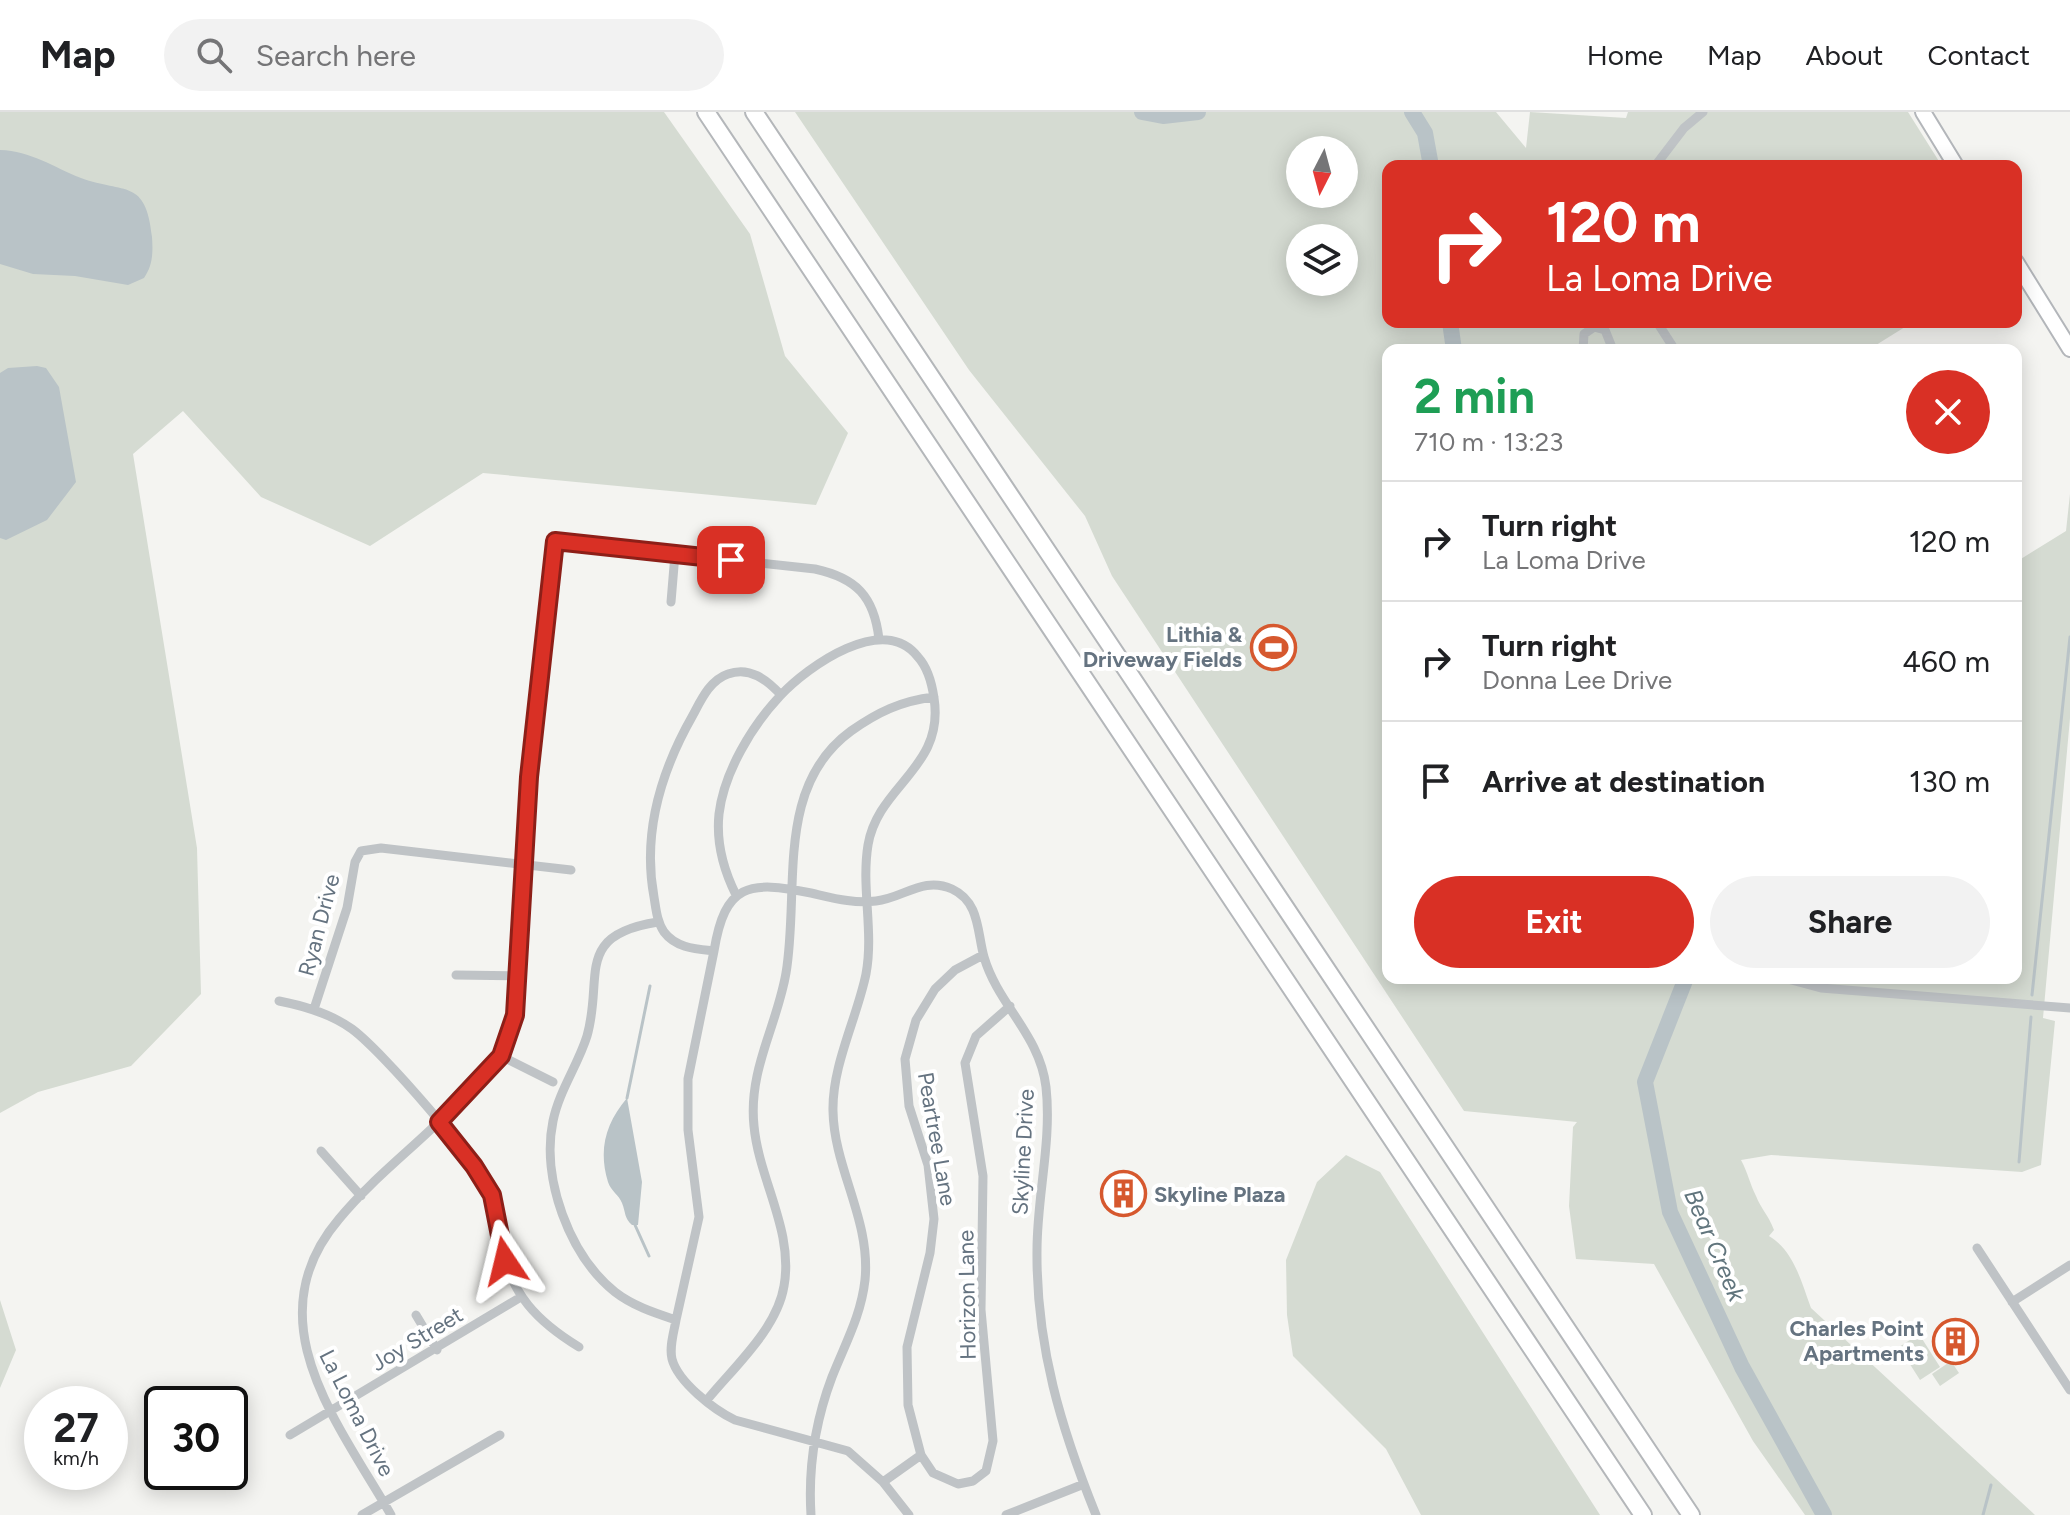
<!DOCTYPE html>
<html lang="en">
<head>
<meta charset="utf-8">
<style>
  :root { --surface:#fff; --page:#f2f2f2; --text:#202124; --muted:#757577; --line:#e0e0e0; --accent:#d93025 }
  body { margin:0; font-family:Figtree,sans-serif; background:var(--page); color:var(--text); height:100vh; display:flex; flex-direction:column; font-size:30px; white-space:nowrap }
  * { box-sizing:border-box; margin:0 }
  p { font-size:26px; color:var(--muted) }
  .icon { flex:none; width:44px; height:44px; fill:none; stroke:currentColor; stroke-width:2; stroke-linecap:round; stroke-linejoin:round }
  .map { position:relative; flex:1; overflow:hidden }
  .panel { position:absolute; left:1382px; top:232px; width:640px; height:640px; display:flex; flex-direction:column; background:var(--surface); border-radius:16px; box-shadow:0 4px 20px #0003 }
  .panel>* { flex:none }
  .banner { position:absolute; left:1382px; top:48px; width:640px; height:168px; border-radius:16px; box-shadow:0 4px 20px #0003; background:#d93025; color:#fff; overflow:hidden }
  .needle { width:52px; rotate:186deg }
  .buttons { position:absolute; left:1286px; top:24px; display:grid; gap:16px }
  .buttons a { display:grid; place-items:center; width:72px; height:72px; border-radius:50%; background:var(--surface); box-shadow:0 4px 20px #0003; font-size:40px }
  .speed { position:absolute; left:24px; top:1274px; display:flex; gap:16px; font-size:40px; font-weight:700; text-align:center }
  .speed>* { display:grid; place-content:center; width:104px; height:104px; border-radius:50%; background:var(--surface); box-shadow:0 4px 20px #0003; line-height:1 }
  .speed small { font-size:20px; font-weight:400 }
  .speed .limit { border:4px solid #111; border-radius:12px; background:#fff; color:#111 }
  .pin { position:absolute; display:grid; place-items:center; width:68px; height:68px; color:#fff; margin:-34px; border-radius:16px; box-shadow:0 4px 12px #0006 }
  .me { position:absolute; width:88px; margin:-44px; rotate:350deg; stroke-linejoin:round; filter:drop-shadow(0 0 6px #0008) }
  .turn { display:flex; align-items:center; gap:28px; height:168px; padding:0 32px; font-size:36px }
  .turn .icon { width:104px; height:104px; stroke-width:2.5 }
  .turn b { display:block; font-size:56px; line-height:68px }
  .round { display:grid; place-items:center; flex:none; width:84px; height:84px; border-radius:42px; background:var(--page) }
  .overview { display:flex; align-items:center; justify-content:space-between; height:136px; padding:0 32px }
  h1 { font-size:48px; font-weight:700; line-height:60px; color:#1e9e55 }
  .button { display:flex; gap:16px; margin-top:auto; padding:16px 32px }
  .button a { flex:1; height:92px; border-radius:48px; background:var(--accent); color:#fff; font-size:32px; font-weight:700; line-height:92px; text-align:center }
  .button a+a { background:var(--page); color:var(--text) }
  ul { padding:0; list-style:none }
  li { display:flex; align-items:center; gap:24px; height:120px; padding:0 32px; border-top:2px solid var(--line) }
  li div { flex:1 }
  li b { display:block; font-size:30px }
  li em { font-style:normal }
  header { display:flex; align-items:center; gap:48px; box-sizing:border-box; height:112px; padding:0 40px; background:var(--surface); border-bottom:2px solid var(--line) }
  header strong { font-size:38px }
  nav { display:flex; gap:44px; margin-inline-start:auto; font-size:28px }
  .search { width:560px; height:72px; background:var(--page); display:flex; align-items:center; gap:20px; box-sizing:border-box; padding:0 28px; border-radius:44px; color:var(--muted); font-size:30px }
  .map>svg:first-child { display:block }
  .green { fill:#d5dbd2; fill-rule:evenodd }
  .water { fill:#b9c3c7 }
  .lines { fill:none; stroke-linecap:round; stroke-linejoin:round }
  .stream { stroke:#b9c3c7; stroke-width:3 }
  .river { stroke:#b9c3c7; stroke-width:16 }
  .primary-casing { stroke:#b3b6ba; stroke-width:18 }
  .highway-casing { stroke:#b4b7ba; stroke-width:20 }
  .street { stroke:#bfc3c6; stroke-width:9 }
  .primary { stroke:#fff; stroke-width:14 }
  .highway { stroke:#fff; stroke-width:16 }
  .route-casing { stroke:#8d1f18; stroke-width:20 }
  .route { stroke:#d93025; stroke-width:14 }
  .labels { text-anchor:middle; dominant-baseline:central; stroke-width:8; stroke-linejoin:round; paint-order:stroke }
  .poi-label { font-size:22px; font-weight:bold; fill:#657380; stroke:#fff; text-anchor:end }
  .street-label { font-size:22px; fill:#657380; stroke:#fff }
  .water-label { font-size:24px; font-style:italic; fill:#61757d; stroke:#fff }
</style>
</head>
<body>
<header>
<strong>Map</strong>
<div class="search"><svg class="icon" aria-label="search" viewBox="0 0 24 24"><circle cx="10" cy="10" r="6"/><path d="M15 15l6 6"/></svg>Search here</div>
<nav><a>Home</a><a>Map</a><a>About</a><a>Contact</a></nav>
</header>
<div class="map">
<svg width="2070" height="1403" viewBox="0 0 2070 1403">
  <rect width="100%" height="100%" fill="#f4f4f1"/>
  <!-- green -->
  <path class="green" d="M 0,0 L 664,0 L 750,122 L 785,244 L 848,321 L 816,393 L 483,361 L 370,434 L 261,385 L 183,299 L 133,342 L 197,736 L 201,882 L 131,954 L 38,980 L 0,1001 Z
    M 795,0 L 1496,0 L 1526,36 L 1530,0 L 1626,6 L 1628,0 L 1908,0 L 1942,54 L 1388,54 L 1388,210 L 1913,210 L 1868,238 L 1388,238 L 1388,866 L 2016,866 L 2016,450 L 2066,419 L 2070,382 L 2070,606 L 2043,906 L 2055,909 L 2041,1053 L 2022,1060 L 1771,1043 L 1741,1048 C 1748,1061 1750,1072 1756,1084 C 1761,1097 1768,1102 1774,1118 L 1769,1124 C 1794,1139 1801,1169 1811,1196 L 2035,1403 L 1805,1403 L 1753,1329 L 1654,1152 L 1576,1147 L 1569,1094 L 1573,1015 L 1577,1010 L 1464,999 L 1112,464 L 1085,404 L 969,258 ZM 1300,38 L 1344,38 L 1344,82 L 1300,82 ZM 1300,126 L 1344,126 L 1344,170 L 1300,170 Z
    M 1346,1043 L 1380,1060 L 1600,1403 L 1421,1403 L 1386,1337 L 1293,1244 L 1287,1203 L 1286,1148 L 1317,1070 Z
    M 0,1188 L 16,1238 L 0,1276 Z
    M 1919,1222 L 1940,1255 L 1920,1268 L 1899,1235 Z
    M 1951,1249 L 1959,1261 L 1940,1274 L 1932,1262 Z"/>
  <!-- water -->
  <path class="water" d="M 0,38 C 31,39 53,55 81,66 C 125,82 146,66 152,125 C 153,140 153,153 144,166 L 128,173 L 75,164 L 33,162 L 0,152 Z
    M 37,254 L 46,256 L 59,275 L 76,370 L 47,408 L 6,428 L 0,426 L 0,261 L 8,256 Z
    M 627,986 L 642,1070 L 638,1113 L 632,1113 C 624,1106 626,1101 622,1091 C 619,1083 611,1079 608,1070 C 598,1037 606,1011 627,986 Z"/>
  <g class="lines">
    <!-- stream -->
    <path class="stream" d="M 2032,883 L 2070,525
      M 627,986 L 650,874
      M 2019,1050 L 2031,905
      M 635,1113 L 649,1144
      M 1983,1403 L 1991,1373"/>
    <!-- river -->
    <path class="river" d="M 1142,0 L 1163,4 L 1198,0
      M 1412,0 L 1425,21 L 1431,54
      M 1450,210 L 1454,238
      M 1686,866 L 1645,970 L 1670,1100 L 1742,1255 L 1824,1403"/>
    <defs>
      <path id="primary" d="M 1923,0 L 1956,54
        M 2016,150 L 2070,237"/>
      <path id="highway" d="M 706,0 L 1643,1403
        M 754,0 L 1691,1403"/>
    </defs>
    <!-- primary casing -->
    <use href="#primary" class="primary-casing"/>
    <!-- highway casing -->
    <use href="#highway" class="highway-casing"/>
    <!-- street -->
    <path class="street" d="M 1655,54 L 1684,16 L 1703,0
      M 1657,210 L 1675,238
      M 1583,238 L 1584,222 L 1594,215 L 1605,218 L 1613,238
      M 671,490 L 675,442
      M 781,583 C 767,568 750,554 728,562 C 710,568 701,588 693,603 C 661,659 642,720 654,785 C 656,797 657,810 664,820 C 676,836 696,837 714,839 C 725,772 748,768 811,781 C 833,786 854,792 876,789 C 904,786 923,764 952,777 C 980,790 977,820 984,845 C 998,893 1040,923 1046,975 C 1052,1029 1037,1084 1037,1138 C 1036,1234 1061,1316 1096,1403
      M 736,783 C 723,757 716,731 719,702 C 724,660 752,614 780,584 C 808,554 884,500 918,545 C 928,556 932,572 934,586 C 945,656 878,673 868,733 C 861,776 874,819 866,862 C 857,906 832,953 833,999 C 834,1057 871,1108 865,1168 C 861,1204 845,1232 832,1265 C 815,1310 808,1355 811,1403
      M 658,810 C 573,823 604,865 587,924 C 578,953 559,979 553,1009 C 541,1066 569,1143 615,1180 C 633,1194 655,1201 676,1208 L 699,1105 L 688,1018 L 688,967 L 714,839
      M 983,843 L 955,858 L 935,877 L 916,908 L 905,947 L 909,994 L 928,1053 L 934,1107 L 930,1141 L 907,1235 L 908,1293 L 921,1343 L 933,1361 L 958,1372 L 973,1369 L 986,1359 L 993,1329 L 981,1198 L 983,1064 L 965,951 L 976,924 L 1010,894
      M 456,863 L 518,864
      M 1784,866 L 1821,876 L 2070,896
      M 279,889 C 305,894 331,902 352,917 C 383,940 479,1050 492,1085 C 498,1100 499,1117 502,1133 C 510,1182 538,1210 579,1235
      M 314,897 L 347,796 L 355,750 L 361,739 L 381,736 L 571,758
      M 501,944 L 553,970
      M 321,1039 L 361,1084
      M 1977,1136 L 2070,1278
      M 2012,1190 L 2070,1153
      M 416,1203 L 437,1238
      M 676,1208 C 674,1220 669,1235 672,1247 C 678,1270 714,1298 735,1308 L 848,1339 L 883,1370 L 909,1403
      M 707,1288 C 734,1255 777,1217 784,1174 C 794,1119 759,1068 754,1014 C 748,958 777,914 786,861 C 800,778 774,675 851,619 C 878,600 901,589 934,585
      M 290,1323 L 521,1185
      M 883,1370 L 921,1343
      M 362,1403 L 500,1323
      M 391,1403 C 338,1311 253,1208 339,1107 C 371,1068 412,1037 448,1001 C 478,970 505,947 515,903 L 529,665 L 555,429 L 815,457 C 856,466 874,484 879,527
      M 1006,1403 L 1084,1372"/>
    <!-- primary -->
    <use href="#primary" class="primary"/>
    <!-- highway -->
    <use href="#highway" class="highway"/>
  </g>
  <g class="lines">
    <defs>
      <path id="route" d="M 505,1149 L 492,1083 L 474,1054 L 439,1010 L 501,944 L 515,903 L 529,665 L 555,429 L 731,448"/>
    </defs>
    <!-- route casing -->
    <use href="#route" class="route-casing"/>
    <!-- route -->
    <use href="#route" class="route"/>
  </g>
  <!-- icons -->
  <defs>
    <symbol id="stadium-ring" viewBox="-11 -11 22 22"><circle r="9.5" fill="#fff" stroke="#d6582e" stroke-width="1.5"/><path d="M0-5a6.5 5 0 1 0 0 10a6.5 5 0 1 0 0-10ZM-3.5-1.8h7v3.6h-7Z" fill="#d6582e"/></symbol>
    <symbol id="building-ring" viewBox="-11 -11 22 22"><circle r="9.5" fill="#fff" stroke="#d6582e" stroke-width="1.5"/><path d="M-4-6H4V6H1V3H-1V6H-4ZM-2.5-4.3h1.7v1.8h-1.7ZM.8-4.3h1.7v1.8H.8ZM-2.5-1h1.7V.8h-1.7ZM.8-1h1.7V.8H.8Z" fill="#d6582e"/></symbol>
  </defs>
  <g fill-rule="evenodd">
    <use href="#stadium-ring" x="1248" y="510" width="51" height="51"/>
    <use href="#building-ring" x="1098" y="1056" width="51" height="51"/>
    <use href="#building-ring" x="1930" y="1204" width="51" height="51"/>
  </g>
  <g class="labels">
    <!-- poi labels -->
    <g class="poi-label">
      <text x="1242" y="522">Lithia &amp;<tspan x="1242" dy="25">Driveway Fields</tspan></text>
      <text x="1154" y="1082" text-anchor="start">Skyline Plaza</text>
      <text x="1924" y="1216">Charles Point<tspan x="1924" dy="25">Apartments</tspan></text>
    </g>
    <!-- street labels -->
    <g class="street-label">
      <text transform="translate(319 813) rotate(-75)">Ryan Drive</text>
      <text transform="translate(937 1027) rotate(80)">Peartree Lane</text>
      <text transform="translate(1023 1040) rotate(-87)">Skyline Drive</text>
      <text transform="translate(967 1183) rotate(-91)">Horizon Lane</text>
      <text transform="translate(417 1227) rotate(-31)">Joy Street</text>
      <text transform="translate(357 1301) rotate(63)">La Loma Drive</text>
    </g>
    <!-- water labels -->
    <g class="water-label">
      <text transform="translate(1715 1133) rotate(67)">Bear Creek</text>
    </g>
  </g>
</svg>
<div class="buttons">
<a><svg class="needle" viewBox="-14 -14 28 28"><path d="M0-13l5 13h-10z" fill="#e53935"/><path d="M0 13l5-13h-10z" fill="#757577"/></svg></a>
<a><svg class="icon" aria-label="layers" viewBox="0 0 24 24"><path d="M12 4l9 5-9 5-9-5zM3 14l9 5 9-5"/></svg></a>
</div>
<div class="speed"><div>27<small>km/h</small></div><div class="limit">30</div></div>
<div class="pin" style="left:731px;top:448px;background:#d93025"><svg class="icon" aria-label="arrive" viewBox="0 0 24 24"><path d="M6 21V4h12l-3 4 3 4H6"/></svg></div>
<svg class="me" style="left:505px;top:1149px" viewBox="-20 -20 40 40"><path d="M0-17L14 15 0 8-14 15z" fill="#d93025" stroke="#fff" stroke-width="4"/></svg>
<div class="banner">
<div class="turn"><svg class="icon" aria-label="right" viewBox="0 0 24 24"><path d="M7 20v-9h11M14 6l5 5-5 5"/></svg><div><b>120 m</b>La Loma Drive</div></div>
</div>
<section class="panel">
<div class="overview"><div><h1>2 min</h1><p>710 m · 13:23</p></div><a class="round" style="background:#d93025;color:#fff"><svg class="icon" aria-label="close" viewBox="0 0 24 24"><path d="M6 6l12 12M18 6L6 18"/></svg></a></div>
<ul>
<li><svg class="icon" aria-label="right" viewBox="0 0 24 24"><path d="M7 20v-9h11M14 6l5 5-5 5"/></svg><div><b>Turn right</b><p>La Loma Drive</p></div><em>120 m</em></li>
<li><svg class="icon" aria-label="right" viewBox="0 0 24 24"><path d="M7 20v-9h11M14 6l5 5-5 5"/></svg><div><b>Turn right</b><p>Donna Lee Drive</p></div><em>460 m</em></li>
<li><svg class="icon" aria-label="arrive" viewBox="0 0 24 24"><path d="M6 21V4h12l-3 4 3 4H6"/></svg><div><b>Arrive at destination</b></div><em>130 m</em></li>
</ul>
<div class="button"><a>Exit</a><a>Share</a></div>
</section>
</div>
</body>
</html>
